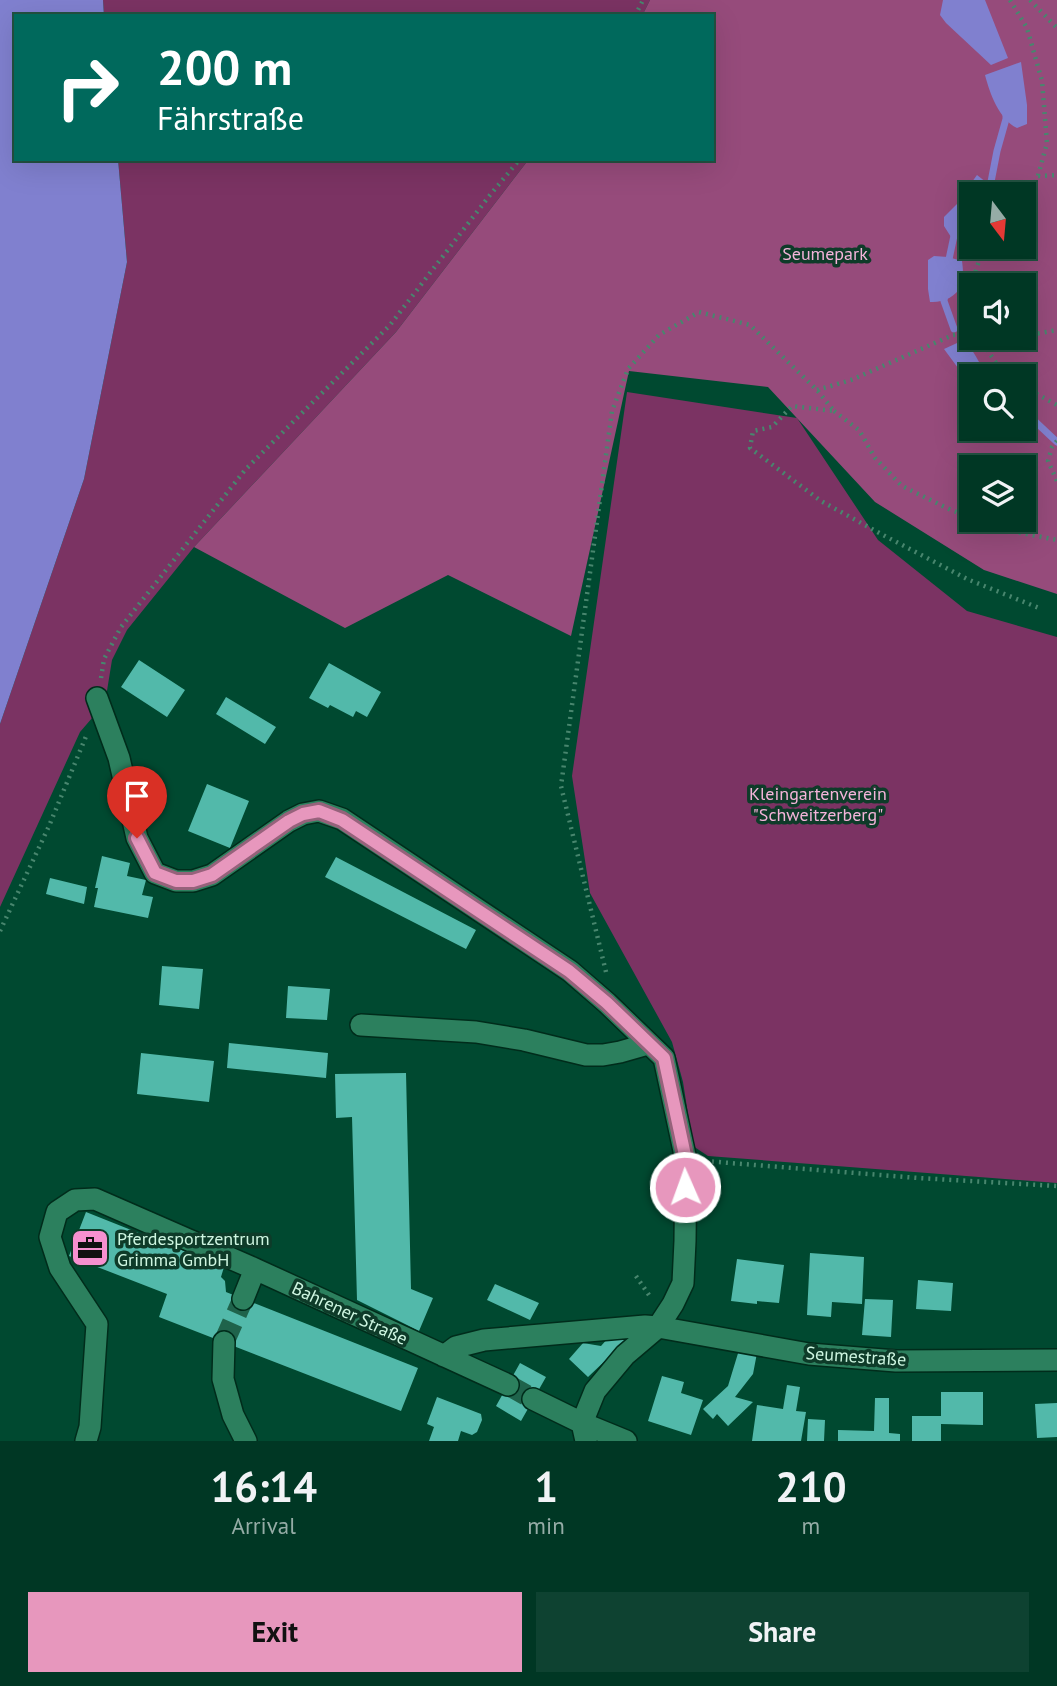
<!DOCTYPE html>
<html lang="en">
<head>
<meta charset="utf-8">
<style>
  :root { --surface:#003724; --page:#0e4231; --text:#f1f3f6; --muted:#95aca6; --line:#225141; --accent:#e797bd }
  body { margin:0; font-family:"PT Sans",sans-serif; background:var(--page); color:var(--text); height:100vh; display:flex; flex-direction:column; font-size:26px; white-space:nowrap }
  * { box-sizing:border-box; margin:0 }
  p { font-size:23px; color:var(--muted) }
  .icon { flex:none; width:38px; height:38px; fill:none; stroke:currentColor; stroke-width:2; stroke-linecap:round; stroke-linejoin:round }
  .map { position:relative; height:1441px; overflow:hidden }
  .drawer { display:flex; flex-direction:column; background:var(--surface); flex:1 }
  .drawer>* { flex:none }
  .guide { position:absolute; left:14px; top:14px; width:700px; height:147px; border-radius:0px; box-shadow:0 7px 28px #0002,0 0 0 2px var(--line); background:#00695c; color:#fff; overflow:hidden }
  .needle { width:46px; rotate:164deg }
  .tools { position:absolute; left:959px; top:182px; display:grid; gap:14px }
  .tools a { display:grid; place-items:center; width:77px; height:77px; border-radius:0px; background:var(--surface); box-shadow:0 7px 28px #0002,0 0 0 2px var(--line); font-size:35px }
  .pin { position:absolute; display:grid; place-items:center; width:60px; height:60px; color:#fff; margin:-72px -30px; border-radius:50% 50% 50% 0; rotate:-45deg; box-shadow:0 0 7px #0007 }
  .pin .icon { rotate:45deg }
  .me { position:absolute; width:77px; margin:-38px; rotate:358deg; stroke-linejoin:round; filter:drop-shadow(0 0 5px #0008) }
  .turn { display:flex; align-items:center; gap:24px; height:147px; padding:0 28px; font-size:32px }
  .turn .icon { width:91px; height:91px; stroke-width:2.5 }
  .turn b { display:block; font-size:49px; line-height:60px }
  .eta { display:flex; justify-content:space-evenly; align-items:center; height:119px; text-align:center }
  .eta b { font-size:42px; font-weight:600; line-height:49px }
  .cta { display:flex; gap:14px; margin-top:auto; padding:14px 28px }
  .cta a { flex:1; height:80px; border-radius:0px; background:var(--accent); color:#111; font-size:28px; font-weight:600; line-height:80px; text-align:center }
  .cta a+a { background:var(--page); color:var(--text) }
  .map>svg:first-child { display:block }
  .green { fill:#7b3363 }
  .forest { fill:#964b7b; fill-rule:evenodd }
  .water { fill:#8080cf }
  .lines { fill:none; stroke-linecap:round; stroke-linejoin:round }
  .stream { stroke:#8080cf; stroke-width:7 }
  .building { fill:#52b9aa }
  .minor-tunnel { stroke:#1f634b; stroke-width:21; stroke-dasharray:21 10; stroke-linecap:butt }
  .minor-casing { stroke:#002c1b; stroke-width:24 }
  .path { stroke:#48866e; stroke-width:4.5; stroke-dasharray:2 5; stroke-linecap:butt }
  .minor { stroke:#2c805e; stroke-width:21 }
  .route-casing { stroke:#96627b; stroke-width:18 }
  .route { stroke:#e797bd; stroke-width:12 }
  .labels { text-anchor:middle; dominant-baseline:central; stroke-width:7; stroke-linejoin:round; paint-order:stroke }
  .park-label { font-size:18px; fill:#f4b4da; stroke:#0e3b29 }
  .poi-label { font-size:18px; fill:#cef6e1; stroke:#0e3b29; text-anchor:start }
  .street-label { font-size:18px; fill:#cef6e1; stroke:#0e3b29 }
</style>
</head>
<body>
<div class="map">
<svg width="1057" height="1441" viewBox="0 0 1057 1441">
  <rect width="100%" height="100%" fill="#004930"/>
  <!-- green -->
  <path class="green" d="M 103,0 L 650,0 L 642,16 L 104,16 Z
    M 118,159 L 529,159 L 396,332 L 194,547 L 127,630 L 112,660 L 105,703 L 80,732 L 0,907 L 0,724 L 84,479 L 127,262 Z
    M 627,392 L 797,418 L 878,540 L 967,611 L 1057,637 L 1057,1183 L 708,1156 L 693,1146 L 683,1082 L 672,1042 L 590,893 L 572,776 Z"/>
  <!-- forest -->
  <path class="forest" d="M 650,0 L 1057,0 L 1057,594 L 984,570 L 875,502 L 768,387 L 629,371 L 571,636 L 448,575 L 345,628 L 194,547 L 396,332 L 529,159 L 712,159 L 712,16 L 642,16 ZM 971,194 L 1024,194 L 1024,247 L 971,247 ZM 971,285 L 1024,285 L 1024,338 L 971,338 ZM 971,376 L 1024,376 L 1024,429 L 971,429 ZM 971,467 L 1024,467 L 1024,520 L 971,520 Z"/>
  <!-- water -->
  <path class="water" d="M 0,0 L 103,0 L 104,16 L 16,16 L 16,159 L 118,159 L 127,262 L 84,479 L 0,724 Z
    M 943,0 L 985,0 L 1008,58 L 991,65 L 946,23 L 940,15 Z
    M 1021,62 L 1027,105 L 1027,124 L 1017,128 C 999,119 990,94 985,75 Z
    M 977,175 L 1001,194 L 971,194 L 971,239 L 962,240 L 951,237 L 944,226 L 944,217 L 961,200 L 964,193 Z
    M 934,256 L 948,257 L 962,261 C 963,268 964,279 961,286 C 956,297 942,303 930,302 L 928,289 L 928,260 Z
    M 968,338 L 968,345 C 977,355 980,368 990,376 L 971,376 L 971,383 L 958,368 L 944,349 Z"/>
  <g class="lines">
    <!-- stream -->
    <path class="stream" d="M 984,194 L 990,187 L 997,151 L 1006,119 L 1006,111
      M 948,264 L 955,231
      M 945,293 L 944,301 L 954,329
      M 1024,411 L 1057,442"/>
  </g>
  <!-- building -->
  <path class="building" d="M 139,660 L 185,690 L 167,717 L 121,687 Z
    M 329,663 L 381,692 L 367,717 L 356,711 L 353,717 L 330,705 L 328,708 L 309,698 Z
    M 226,697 L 276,727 L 265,744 L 216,714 Z
    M 207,784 L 249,801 L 230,848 L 188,831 Z
    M 102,856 L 130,863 L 127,876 L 146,880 L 142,895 L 153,897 L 148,918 L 94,907 L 98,888 L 95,888 Z
    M 336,857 L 476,930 L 466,949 L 325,877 Z
    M 50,878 L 87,887 L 84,904 L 46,894 Z
    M 162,966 L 203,969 L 199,1009 L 159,1005 Z
    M 288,986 L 330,989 L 327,1020 L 286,1018 Z
    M 229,1043 L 328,1053 L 326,1078 L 227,1068 Z
    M 141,1053 L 214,1061 L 209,1102 L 137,1094 Z
    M 406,1073 L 411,1289 L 433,1298 L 419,1331 L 357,1300 L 352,1117 L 336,1118 L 335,1074 Z
    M 86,1212 L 224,1267 L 221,1277 L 225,1281 L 226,1292 L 418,1368 L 401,1411 L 159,1317 L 167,1294 L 69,1256 Z
    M 810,1253 L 864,1257 L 862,1304 L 832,1302 L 831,1317 L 807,1315 Z
    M 737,1259 L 784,1265 L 779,1303 L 757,1301 L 757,1304 L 731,1301 Z
    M 918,1280 L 953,1283 L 951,1311 L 916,1309 Z
    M 495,1284 L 539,1303 L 530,1320 L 487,1300 Z
    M 865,1299 L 893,1300 L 891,1337 L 862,1335 Z
    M 609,1337 L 629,1338 L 588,1377 L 569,1359 L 583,1343 L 601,1346 Z
    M 739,1350 L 757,1353 L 753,1374 L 735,1397 L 753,1402 L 728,1426 L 717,1414 L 713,1419 L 703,1409 L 728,1386 Z
    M 520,1363 L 546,1377 L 521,1421 L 496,1406 Z
    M 662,1376 L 684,1382 L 681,1393 L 703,1400 L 691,1435 L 648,1421 Z
    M 787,1385 L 800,1387 L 796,1411 L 806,1412 L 801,1441 L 752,1441 L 757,1405 L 783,1409 Z
    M 941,1392 L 983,1392 L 983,1425 L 941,1424 L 941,1441 L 912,1441 L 912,1416 L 941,1416 Z
    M 437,1397 L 481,1414 L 482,1420 L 477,1432 L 472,1435 L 461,1431 L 458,1441 L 429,1441 L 434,1427 L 427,1424 Z
    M 875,1398 L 889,1398 L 889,1433 L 900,1434 L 900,1441 L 838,1441 L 838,1430 L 874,1431 Z
    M 1057,1403 L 1057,1437 L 1037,1438 L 1035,1404 Z
    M 808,1419 L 825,1420 L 824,1441 L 807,1441 Z"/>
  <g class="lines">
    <!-- minor-tunnel -->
    <path class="minor-tunnel" d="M 224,1342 L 243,1299
      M 508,1385 L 533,1399"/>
    <defs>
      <path id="minor" d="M 97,698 L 119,758 L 137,838 L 155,873 L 176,881 L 193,881 L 212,875 L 289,821 L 303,814 L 319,811 L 342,819 L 570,971 L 607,1003 L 664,1058 L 686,1160 L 685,1241 L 683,1283 L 673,1304 L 658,1327 L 625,1355 L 595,1391 L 582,1423 L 586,1441
        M 361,1025 L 476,1032 L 524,1040 L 586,1055 L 603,1055 L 620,1052 L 648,1044
        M 243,1299 L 255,1269
        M 224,1342 L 223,1379 L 233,1415 L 246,1441
        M 444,1356 L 456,1347 L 484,1340 L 645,1326 L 658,1327 L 809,1354 L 896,1361 L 1057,1360
        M 533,1399 L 582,1423 L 626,1441
        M 86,1441 L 90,1427 L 97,1324 L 60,1268 L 50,1237 L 57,1212 L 75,1200 L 95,1199 L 255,1269 L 508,1385"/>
    </defs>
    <!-- minor casing -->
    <use href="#minor" class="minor-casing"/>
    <!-- path -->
    <path class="path" d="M 1010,0 L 1027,28 L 1042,81 L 1047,143 L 1038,176 L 1024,205
      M 1030,0 L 1057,28
      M 635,16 L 643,0
      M 1038,176 L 1057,175
      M 972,285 L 972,282 L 981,255 L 989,247
      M 1024,336 L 1057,330
      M 979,338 L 1005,376
      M 1024,387 L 1057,405
      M 817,390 L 851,380 L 953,335 L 971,333
      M 834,411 L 859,430 L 875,458 L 902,486 L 951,510 L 971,517
      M 1057,441 L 1052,447 L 1048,461 L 1057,481
      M 979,520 L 1006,530 L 1057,540
      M 101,678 L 104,659 L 121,627 L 245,470 L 390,325 L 490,195 L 520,159
      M 0,931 L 49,826 L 87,734
      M 606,972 L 561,786 L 612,411 L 628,369 L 659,335 L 699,312 L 750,325 L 817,390 L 834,411 L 792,406 L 772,427 L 753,431 L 750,448 L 821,501 L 883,535 L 967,579 L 1039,608
      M 705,1161 L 918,1178 L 1057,1186
      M 636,1276 L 651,1298"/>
    <!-- minor -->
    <use href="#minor" class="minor"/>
  </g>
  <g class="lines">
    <defs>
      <path id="route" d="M 137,838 L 155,873 L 176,881 L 193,881 L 212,875 L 289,821 L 303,814 L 319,811 L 342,820 L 569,971 L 607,1003 L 664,1058 L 686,1160 L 685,1187"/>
    </defs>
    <!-- route casing -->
    <use href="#route" class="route-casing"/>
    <!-- route -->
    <use href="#route" class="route"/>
  </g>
  <!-- icons -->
  <defs>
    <symbol id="office-square" viewBox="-11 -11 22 22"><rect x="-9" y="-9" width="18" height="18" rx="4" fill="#f690d0" stroke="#0e3b29"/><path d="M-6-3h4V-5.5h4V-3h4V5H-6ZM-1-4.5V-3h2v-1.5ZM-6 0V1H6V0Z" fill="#111"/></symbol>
  </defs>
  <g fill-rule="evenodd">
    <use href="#office-square" x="68" y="1226" width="44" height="44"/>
  </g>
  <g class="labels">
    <!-- park labels -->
    <g class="park-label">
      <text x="825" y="253">Seumepark</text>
      <text x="818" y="793">Kleingartenverein<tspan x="818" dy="21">"Schweitzerberg"</tspan></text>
    </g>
    <!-- poi labels -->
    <g class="poi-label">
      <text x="117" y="1238">Pferdesportzentrum<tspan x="117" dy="21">Grimma GmbH</tspan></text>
    </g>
    <!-- street labels -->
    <g class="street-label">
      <text transform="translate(350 1313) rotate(25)">Bahrener Straße</text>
      <text transform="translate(856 1356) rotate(4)">Seumestraße</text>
    </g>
  </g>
</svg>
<div class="tools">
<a><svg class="needle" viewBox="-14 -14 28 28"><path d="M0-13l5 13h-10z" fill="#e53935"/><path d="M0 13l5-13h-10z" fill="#95aca6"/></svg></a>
<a><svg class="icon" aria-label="sound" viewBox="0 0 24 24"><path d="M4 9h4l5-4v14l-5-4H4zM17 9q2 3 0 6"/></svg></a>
<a><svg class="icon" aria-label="search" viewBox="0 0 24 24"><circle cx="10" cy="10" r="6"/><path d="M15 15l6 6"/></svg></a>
<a><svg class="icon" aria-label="layers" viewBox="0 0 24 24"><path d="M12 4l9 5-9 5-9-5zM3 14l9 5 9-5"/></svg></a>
</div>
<div class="pin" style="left:137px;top:838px;background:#d93025"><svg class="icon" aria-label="arrive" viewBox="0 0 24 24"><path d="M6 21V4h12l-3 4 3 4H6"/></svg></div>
<svg class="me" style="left:685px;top:1187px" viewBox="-20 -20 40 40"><circle r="17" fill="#e797bd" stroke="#fff" stroke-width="3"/><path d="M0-11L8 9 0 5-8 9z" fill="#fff"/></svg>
<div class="guide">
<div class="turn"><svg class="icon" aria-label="right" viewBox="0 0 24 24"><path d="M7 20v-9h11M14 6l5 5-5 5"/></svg><div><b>200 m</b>Fährstraße</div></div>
</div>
</div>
<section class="drawer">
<div class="eta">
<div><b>16:14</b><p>Arrival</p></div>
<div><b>1</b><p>min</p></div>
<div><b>210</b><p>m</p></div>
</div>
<div class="cta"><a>Exit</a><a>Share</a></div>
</section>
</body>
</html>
